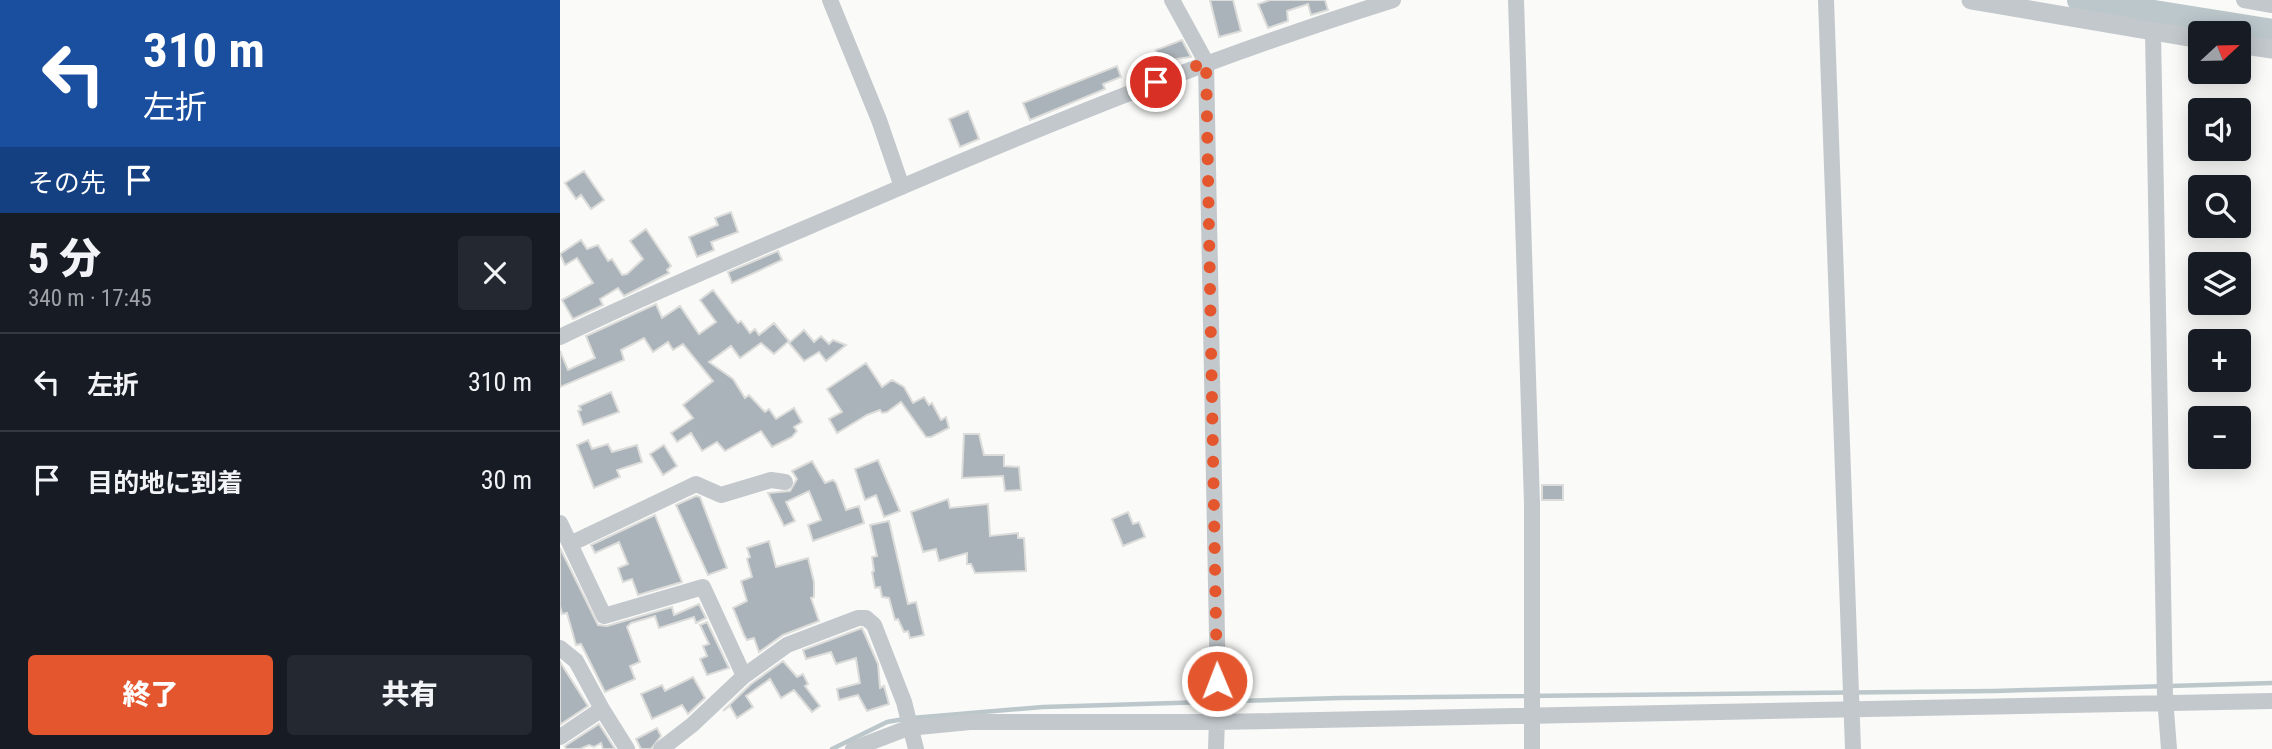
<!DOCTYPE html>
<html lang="ja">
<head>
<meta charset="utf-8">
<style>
  :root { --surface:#171b24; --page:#242831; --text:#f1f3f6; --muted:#9ea1a6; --line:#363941; --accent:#e4572e }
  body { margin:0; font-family:"Roboto Condensed","Noto Sans JP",sans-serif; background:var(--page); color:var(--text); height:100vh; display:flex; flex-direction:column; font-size:26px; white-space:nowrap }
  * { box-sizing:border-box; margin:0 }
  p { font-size:23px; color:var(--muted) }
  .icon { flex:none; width:38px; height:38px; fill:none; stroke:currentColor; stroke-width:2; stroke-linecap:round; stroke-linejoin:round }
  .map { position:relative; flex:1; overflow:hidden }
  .drawer { display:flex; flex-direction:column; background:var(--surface); width:560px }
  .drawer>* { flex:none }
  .guide { background:#1a4fa0; color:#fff; overflow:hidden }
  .needle { width:46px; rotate:68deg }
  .tools { position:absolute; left:1628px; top:21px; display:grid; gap:14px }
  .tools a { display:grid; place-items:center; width:63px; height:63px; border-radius:7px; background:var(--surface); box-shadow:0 4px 18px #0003; font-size:35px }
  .pin { position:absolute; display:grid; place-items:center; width:60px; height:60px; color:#fff; margin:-30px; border:4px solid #fff; border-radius:50%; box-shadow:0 2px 7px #0007 }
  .me { position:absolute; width:77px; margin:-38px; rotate:359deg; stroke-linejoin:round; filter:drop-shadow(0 0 5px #0008) }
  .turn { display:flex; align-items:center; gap:24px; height:147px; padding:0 28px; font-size:32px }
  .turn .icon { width:91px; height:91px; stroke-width:2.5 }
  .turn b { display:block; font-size:49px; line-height:60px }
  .then { display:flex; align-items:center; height:66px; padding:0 28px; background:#0003; gap:14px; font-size:26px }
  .round { display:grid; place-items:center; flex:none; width:74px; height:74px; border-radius:7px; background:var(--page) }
  .overview { display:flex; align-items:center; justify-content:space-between; height:119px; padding:0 28px }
  h1 { font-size:42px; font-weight:800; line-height:52px }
  .cta { display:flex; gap:14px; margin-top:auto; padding:14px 28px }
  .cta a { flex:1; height:80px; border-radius:7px; background:var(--accent); color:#fff; font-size:28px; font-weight:800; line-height:80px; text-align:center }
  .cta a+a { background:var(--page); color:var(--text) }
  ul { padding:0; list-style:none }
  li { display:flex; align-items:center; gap:21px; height:98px; padding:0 28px; border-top:2px solid var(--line) }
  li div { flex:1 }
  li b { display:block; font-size:26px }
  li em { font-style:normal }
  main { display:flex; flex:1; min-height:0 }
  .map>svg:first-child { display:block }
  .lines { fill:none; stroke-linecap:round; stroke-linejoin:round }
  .stream { stroke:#bbc7cb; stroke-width:4.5 }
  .river { stroke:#bbc7cb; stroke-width:24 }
  .building { fill:#aab3b9; stroke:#dcdcda; stroke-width:2 }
  .minor { stroke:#c3c8cc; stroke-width:16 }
  .tertiary { stroke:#c3c8cc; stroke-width:19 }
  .route { stroke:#e4572e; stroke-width:12; stroke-dasharray:0 21.6 }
</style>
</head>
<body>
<main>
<section class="drawer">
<div class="guide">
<div class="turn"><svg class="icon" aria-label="left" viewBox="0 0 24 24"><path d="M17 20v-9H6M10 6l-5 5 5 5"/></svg><div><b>310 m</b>左折</div></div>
<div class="then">その先<svg class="icon" aria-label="arrive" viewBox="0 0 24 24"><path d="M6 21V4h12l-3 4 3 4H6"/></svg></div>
</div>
<div class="overview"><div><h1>5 分</h1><p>340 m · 17:45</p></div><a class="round"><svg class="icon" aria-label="close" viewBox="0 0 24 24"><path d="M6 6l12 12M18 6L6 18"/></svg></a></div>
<ul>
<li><svg class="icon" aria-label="left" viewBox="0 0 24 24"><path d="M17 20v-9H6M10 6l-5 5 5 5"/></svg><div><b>左折</b></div><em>310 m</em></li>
<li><svg class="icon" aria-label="arrive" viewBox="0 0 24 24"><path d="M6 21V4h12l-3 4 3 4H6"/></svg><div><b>目的地に到着</b></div><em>30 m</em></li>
</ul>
<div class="cta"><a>終了</a><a>共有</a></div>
</section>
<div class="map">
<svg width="1712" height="749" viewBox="0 0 1712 749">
  <rect width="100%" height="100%" fill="#fafaf8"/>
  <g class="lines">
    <!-- stream -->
    <path class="stream" d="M 352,718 L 483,707 L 780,698 L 1435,691 L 1712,683
      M 272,749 L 327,722 L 344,719"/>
    <!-- river -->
    <path class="river" d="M 1519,0 L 1712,31"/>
  </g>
  <!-- building -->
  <path class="building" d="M 650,0 L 673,0 L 681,31 L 659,37 Z
    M 710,0 L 765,0 L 768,10 L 751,15 L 748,4 L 727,11 L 728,21 L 708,28 L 698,4 Z
    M 622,40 L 631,57 L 600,61 L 596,50 Z
    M 557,66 L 561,77 L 543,84 L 545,89 L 470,120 L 463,103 Z
    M 408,111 L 419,139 L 400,147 L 389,119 Z
    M 24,171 L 44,200 L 31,209 L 21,195 L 16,199 L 5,183 Z
    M 171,212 L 178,232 L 151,242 L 154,250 L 137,257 L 129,237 L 158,225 L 155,218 Z
    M 86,229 L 111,266 L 107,270 L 109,273 L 64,296 L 58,288 L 40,299 L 43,305 L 13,319 L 2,300 L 33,283 L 17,258 L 5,265 L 0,254 L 21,240 L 27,249 L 38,245 L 48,261 L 52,259 L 62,275 L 67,274 L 83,259 L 70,241 Z
    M 218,251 L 222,260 L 172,283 L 168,272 Z
    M 153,290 L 178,323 L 181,321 L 190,333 L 195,329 L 199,335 L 214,323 L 229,341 L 214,354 L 201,343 L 180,358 L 171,346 L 149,362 L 173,379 L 185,398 L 189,395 L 205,412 L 209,409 L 216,419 L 234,408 L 242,422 L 234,427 L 237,431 L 232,437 L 212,447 L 201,431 L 165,451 L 157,442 L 142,451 L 131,433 L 117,442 L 111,433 L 133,418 L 123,405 L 153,381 L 123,344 L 113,350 L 108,342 L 93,352 L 84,338 L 61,350 L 64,360 L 0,387 L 0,351 L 8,370 L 35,358 L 26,336 L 96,304 L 102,318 L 120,306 L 139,334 L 156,322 L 140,300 Z
    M 244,330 L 254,342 L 261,336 L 269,344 L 273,340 L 286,345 L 266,361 L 259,352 L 244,361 L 229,343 Z
    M 306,363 L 322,387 L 332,380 L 344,387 L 353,403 L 364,397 L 369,405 L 372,403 L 381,420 L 386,417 L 389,428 L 371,437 L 366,437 L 341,402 L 327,412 L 322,413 L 320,410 L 307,415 L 277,433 L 269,419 L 282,412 L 267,389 Z
    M 51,392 L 59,412 L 23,425 L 18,411 L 21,410 L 19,406 Z
    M 404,434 L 419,434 L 424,455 L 444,455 L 444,466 L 459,467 L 461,490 L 445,491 L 443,476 L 402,478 Z
    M 28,440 L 32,449 L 48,444 L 52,452 L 77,445 L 82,462 L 57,470 L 60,477 L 34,488 L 17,445 Z
    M 104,445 L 117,466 L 103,475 L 90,454 Z
    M 318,460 L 340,511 L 324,517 L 316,495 L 305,500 L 295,469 Z
    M 252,461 L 265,483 L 273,480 L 276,483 L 286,510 L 299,506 L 304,523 L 253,541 L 248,525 L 261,520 L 249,491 L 226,502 L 235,521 L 224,526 L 208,493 L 230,491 L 237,479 L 232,471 Z
    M 982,485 L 1003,485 L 1003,500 L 982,500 Z
    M 136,496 L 140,497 L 167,568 L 148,575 L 116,505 Z
    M 388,499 L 390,508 L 428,504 L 430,536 L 458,533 L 458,538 L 464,538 L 466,571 L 415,573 L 411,564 L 407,564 L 407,553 L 379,561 L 376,549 L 363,552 L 351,512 Z
    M 568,512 L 573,524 L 579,522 L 585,537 L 563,546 L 552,519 Z
    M 95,515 L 122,582 L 78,595 L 72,579 L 63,582 L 58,568 L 68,564 L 59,542 L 35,553 L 31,545 Z
    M 329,521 L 348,604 L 356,602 L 364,635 L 350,638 L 348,631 L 344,632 L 338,619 L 335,620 L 329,598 L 322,597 L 320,587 L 315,588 L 312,572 L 314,571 L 312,557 L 317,556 L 310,525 Z
    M 209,541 L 216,567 L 248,558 L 254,582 L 254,597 L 251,598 L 259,621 L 223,635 L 199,652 L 194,638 L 187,640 L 184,635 L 173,608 L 187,601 L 181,581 L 192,577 L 187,559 L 190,557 L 187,548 Z
    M 0,548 L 38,625 L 47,626 L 112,607 L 114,615 L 139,604 L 146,618 L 136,623 L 134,617 L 99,628 L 95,616 L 71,623 L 67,627 L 80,662 L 70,666 L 75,679 L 45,692 L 21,644 L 16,645 L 7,613 L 2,614 L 0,606 Z
    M 147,622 L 169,668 L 147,675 L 140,659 L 147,656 L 143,646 L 149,644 L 140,625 Z
    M 302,628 L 318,664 L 320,688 L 324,686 L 329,704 L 307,711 L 298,695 L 279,700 L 277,689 L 300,683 L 296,658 L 276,664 L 271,652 L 246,659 L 243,650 Z
    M 223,661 L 237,677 L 243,674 L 248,684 L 245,686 L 260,706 L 252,712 L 234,690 L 221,698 L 210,679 L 186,696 L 193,707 L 177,718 L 170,706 L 163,711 L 191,684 Z
    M 0,662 L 28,706 L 1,724 L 0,722 Z
    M 133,677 L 145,698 L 128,714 L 122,705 L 92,719 L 81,694 L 102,685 L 105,691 Z
    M 39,724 L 55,749 L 43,749 L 41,743 L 34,747 L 29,745 L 20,749 L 6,749 L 5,746 Z
    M 97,728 L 101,736 L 91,749 L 81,749 L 76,739 Z"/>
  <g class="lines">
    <!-- minor -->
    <path class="minor" d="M 270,0 L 319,120 L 342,187
      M 612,0 L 646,62 L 658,689 L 656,749
      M 956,0 L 972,503 L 972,749
      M 1266,0 L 1293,749
      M 1684,0 L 1712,5
      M 1593,32 L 1605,697 L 1609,749
      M 0,337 C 112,283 226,237 339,188 C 502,118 664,53 833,0
      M 0,523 L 44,616 L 143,587 L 184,676 L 227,645 L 298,618 L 306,618 L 314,625 L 344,702 L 356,749
      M 10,544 L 136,484 L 161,495 L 211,480 L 225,482
      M 0,648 L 16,661 L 42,709
      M 0,737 L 42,709 L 67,749
      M 101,749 L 132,725 L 184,676
      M 293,749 L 348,728 L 410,722 L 656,722 L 1712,701"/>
    <!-- tertiary -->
    <path class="tertiary" d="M 1411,0 L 1640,39
      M 1678,44 L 1712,49"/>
  </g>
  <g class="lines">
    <!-- route -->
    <path class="route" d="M 596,82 L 646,62 L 657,681"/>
  </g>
</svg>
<div class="tools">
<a><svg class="needle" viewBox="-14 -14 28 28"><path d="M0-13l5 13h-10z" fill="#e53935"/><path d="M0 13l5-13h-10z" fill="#9ea1a6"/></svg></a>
<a><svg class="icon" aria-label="sound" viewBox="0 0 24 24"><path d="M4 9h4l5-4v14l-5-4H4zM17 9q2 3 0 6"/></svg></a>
<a><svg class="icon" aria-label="search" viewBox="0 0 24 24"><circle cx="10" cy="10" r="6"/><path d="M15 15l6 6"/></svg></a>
<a><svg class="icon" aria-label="layers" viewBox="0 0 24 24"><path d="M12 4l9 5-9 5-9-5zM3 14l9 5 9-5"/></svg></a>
<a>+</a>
<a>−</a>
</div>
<div class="pin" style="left:596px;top:82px;background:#d93025"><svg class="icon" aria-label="arrive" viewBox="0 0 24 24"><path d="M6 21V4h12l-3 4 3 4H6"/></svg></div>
<svg class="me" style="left:657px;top:681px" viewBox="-20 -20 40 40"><circle r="17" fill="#e4572e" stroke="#fff" stroke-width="3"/><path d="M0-11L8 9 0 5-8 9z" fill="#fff"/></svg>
</div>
</main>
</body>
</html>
